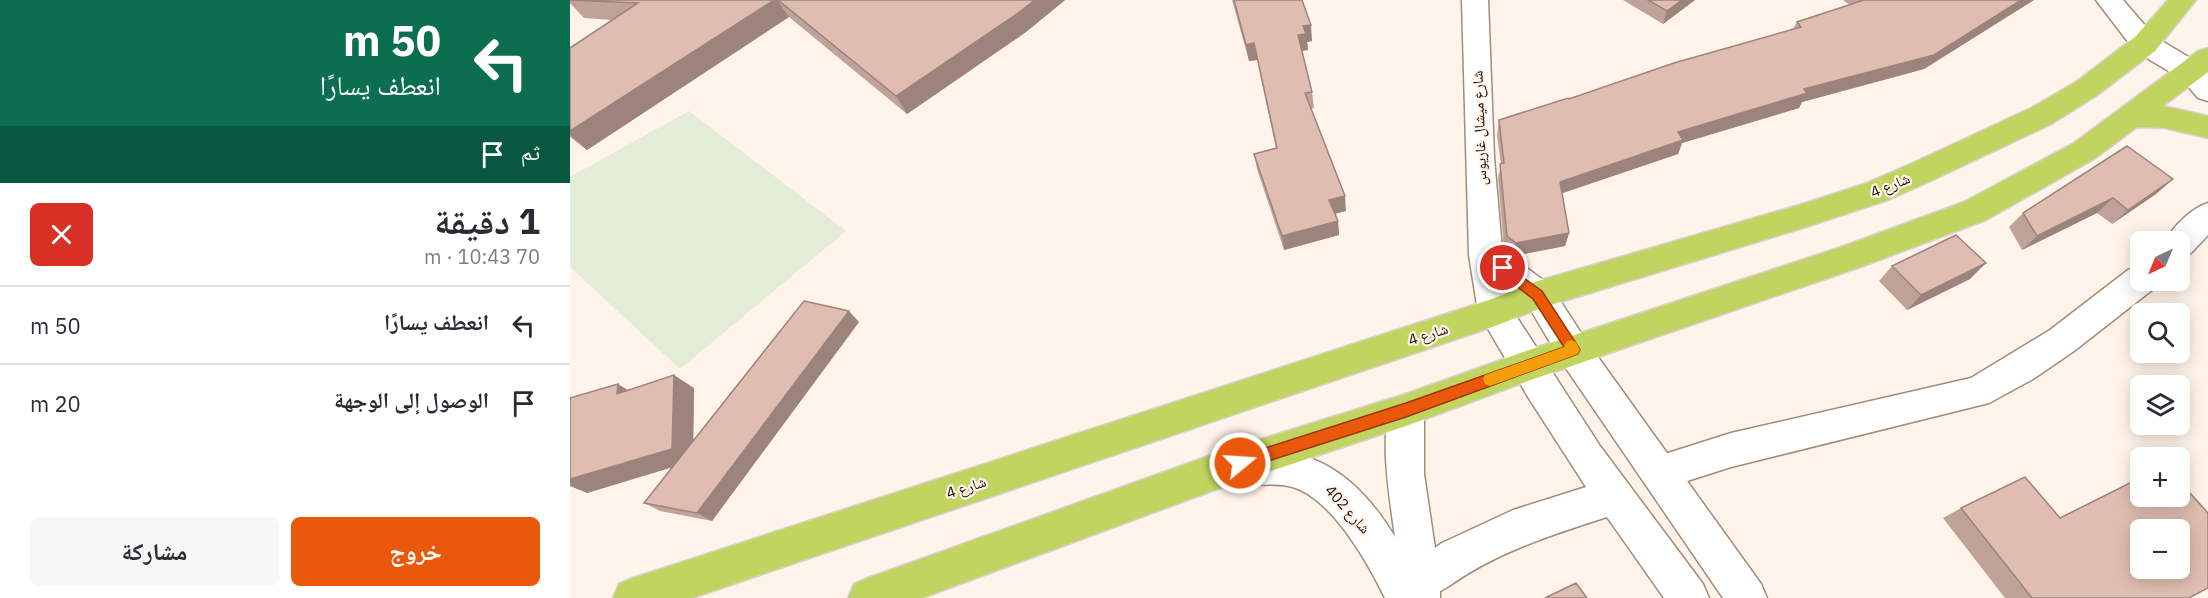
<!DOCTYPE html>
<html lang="ar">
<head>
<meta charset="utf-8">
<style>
  :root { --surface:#fff; --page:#f7f7f7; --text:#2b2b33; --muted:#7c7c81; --line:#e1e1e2; --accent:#ea580c }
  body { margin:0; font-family:"IBM Plex Sans","Noto Naskh Arabic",sans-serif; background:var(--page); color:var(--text); direction:rtl; height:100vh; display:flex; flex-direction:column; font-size:22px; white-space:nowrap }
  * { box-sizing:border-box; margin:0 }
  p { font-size:20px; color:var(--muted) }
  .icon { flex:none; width:33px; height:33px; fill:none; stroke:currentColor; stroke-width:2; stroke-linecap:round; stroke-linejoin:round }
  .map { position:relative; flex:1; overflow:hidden; direction:ltr }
  .side { display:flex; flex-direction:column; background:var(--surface); width:570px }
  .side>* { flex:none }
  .top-card { background:#0b6e4f; color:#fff; overflow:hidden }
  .needle { width:39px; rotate:224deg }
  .fabs { position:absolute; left:1560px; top:231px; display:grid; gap:12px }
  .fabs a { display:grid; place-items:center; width:60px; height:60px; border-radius:9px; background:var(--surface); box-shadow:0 3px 15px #0003; font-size:30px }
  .pin { position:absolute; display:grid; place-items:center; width:51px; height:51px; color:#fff; margin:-26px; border:3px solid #fff; border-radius:50%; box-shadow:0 2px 6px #0007 }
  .me { position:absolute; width:66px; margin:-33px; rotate:72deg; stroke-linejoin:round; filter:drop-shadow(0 0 4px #0008) }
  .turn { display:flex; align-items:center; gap:21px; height:126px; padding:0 30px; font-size:27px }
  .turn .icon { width:78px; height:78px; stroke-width:2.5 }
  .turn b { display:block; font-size:42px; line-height:51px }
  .then { display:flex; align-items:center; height:57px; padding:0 30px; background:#0003; gap:12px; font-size:22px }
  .round { display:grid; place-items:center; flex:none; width:63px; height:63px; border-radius:9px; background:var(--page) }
  .head { display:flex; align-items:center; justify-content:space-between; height:102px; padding:0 30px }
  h1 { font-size:36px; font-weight:700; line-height:45px }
  .cta { display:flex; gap:12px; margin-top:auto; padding:12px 30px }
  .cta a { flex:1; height:69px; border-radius:9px; background:var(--accent); color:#fff; font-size:24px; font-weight:700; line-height:69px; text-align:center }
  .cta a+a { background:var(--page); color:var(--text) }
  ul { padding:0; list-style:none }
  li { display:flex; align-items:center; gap:18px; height:78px; padding:0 30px; border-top:2px solid var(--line) }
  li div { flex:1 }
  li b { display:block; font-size:22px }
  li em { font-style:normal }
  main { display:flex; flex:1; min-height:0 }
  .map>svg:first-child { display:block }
  .green { fill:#e2ecd6 }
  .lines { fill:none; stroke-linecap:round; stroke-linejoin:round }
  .minor-casing { stroke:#a48b76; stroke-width:3 }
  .tertiary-casing { stroke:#a48b76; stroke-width:3 }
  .trunk-casing { stroke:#d5d3d2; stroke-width:3 }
  .minor { fill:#fff; fill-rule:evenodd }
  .tertiary { fill:#fff; fill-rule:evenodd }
  .trunk { fill:#c2d460; fill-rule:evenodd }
  .wall { fill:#c0a398 }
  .shaded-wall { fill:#9c847c }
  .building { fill:#dfbdb1; stroke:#9c847c; stroke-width:1.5; fill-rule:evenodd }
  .route { fill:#ea580c; stroke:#983908; stroke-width:1.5 }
  .slow { fill:#f59e0b }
  .labels { text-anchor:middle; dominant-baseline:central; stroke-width:4.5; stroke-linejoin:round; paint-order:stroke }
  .street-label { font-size:15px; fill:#140c05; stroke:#fff3ea }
</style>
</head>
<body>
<main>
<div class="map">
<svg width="1638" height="598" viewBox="0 0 1638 598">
  <rect width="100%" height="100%" fill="#fff3ea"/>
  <!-- green -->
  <path class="green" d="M 119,111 L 276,231 L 110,369 L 0,267 L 0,177 Z"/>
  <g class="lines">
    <defs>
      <path id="minor" d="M 892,0 L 918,0 L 924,157 L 932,250 L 980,285 L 984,295 L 980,305 C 962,311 952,302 938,291 L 942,312 L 937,322 L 925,326 L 913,322 L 908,312 L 899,255 Z
        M 1526,0 L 1553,0 L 1585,37 L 1632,65 L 1638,72 L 1638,101 L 1628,98 L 1612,79 L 1565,51 Z
        M 1638,203 L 1638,235 L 1621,253 L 1610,257 L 1610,242 L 1595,242 C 1603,226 1622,208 1638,203 Z
        M 1570,266 L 1570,280 L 1586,280 L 1582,290 L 1504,351 L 1463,379 L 1419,403 L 1161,467 L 1089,490 L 1076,484 L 1071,472 L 1076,460 L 1161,433 L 1401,378 L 1480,330 L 1558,270 Z
        M 836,394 L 849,399 L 854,410 L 854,474 L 870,582 L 870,598 L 815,598 C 798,563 760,494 718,486 C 695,481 673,490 650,481 L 645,469 L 650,457 C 662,452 673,451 686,450 C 751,447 793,484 825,537 C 820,499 808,433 823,399 Z"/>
      <path id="tertiary" d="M 968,281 L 980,285 L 1015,339 L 1191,584 L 1197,598 L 1153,598 L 991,361 L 952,295 L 956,285 Z
        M 925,298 L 937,302 L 1030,446 L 1133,584 L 1139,598 L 1094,598 L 1037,517 C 981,535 927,552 879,586 C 865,595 853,598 836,596 L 830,582 L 836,568 L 872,543 L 943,510 L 1016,487 L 958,397 L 908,312 L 913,302 Z"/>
      <path id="trunk" d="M 1598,0 L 1626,0 L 1585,51 L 1526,96 L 1481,124 L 1367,178 L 1318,200 L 1236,227 L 974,307 L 925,326 L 122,598 L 43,598 L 49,584 L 63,578 L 919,300 L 968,281 L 1236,203 L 1297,183 L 1345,162 L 1461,108 L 1506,82 L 1565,37 Z
        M 1638,48 L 1638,72 L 1593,106 L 1638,116 L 1638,138 L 1595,128 L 1567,127 L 1524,159 L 1416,220 L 1293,266 L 958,381 L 836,426 L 650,488 L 352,598 L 278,598 L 284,584 L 298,578 L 650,452 L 836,394 L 956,351 L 1274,246 L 1394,202 L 1504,143 L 1628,51 Z"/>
    </defs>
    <!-- minor casing -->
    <use href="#minor" class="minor-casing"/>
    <!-- tertiary casing -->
    <use href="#tertiary" class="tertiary-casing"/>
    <!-- trunk casing -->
    <use href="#trunk" class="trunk-casing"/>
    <!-- minor -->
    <use href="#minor" class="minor"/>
    <!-- tertiary -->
    <use href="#tertiary" class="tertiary"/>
    <!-- trunk -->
    <use href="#trunk" class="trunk"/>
  </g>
  <!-- wall -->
  <path class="wall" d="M 0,0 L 495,0 L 456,32 L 337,114 L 219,17 L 17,150 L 0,137 L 0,48 L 43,20 L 14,18 L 0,3 Z
    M 662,0 L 732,0 L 742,41 L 737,42 L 738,50 L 732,51 L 742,92 L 744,108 L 741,109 L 776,211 L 765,213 L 768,221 L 769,235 L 714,250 L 687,169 L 684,154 L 706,148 L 687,60 L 679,61 Z
    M 1053,0 L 1125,0 L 1093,24 Z
    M 1273,0 L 1464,0 L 1354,69 L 1232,102 L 1229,108 L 1112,143 L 1108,154 L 992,193 L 999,233 L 995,246 L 943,256 L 934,249 L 928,178 L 931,164 L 927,135 L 929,120 L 1223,29 L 1227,22 L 1280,5 Z
    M 1603,179 L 1586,194 L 1542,224 L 1527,213 L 1452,250 L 1439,227 L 1453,213 Z
    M 1322,266 L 1400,279 L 1337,310 L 1309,281 Z
    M 289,322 L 142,521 L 90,511 L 74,503 L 102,467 L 17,493 L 58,391 L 124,388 L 123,441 Z
    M 1391,508 L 1490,518 L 1619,598 L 1435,598 L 1373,518 Z"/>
  <!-- shaded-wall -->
  <path class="shaded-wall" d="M 204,0 L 207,0 L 219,17 L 17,150 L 0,135 L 0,131 Z
    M 465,0 L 495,0 L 456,32 L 337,114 L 326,96 Z
    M 1112,0 L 1125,0 L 1093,24 L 1097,11 Z
    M 1451,0 L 1464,0 L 1354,69 L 1232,102 L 1229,108 L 1112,143 L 1108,154 L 987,195 L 990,182 L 1108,132 L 1234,89 Z
    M 741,25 L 742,41 L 737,42 L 738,50 L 730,51 L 728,35 L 733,26 Z
    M 684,43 L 687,60 L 679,61 L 676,45 Z
    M 1603,179 L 1586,194 L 1542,224 L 1558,210 Z
    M 775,196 L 776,211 L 761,215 L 759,200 Z
    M 1543,198 L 1527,213 L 1452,250 L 1467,236 Z
    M 768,221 L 769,235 L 714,250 L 712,236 Z
    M 999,233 L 995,246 L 943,256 L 946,243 Z
    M 1416,263 L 1400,279 L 1337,310 L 1351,295 Z
    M 279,311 L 289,322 L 142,521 L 127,513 Z
    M 104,375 L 124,388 L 123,461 L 17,493 L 0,486 L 0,471 Z
    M 48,384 L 69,397 L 47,394 Z"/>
  <!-- building -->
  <path class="building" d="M 0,0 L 204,0 L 0,131 L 0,48 L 68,3 Z
    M 208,0 L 465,0 L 448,13 L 326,96 Z
    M 664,0 L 732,0 L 741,25 L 733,26 L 736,34 L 728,35 L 742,92 L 735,93 L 775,196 L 759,200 L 768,221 L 712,236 L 684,154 L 707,148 L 684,43 L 676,45 Z
    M 1078,0 L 1112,0 L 1097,11 Z
    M 1294,0 L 1451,0 L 1364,55 L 1234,89 L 1237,93 L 1108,132 L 1113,140 L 990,182 L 999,233 L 946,243 L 937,236 L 930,164 L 934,163 L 929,120 L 998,98 L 999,99 L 1104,63 L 1231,27 L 1227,22 Z
    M 1557,146 L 1603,179 L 1558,210 L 1543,198 L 1467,236 L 1453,213 Z
    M 1386,235 L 1416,263 L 1351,295 L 1322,266 Z
    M 234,301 L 279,311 L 127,513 L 74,503 Z
    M 104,375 L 102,449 L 0,479 L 0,398 L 48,384 L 47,394 Z
    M 1455,477 L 1490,518 L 1570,478 L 1570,496 L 1610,496 L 1610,482 L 1638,513 L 1638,588 L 1619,598 L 1462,598 L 1391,508 ZM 1570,530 L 1610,530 L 1610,568 L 1570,568 Z
    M 1006,583 L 1017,598 L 975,598 Z"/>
  <!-- route -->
  <path class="route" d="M 933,263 L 972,291 L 1008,346 L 1010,350 L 1008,354 L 836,417 L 670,470 L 665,468 L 663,463 L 665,458 L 670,456 L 836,403 L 994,347 L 963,299 L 928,272 L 926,268 L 928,264 Z"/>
  <!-- slow -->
  <path class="slow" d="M 1001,340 L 1006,342 L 1010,350 L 1008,354 L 920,386 L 915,384 L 913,379 L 915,375 L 994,347 L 996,342 Z"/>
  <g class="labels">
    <!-- street labels -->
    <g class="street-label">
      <text transform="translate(909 128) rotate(-92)">شارع ميشال غاريوس</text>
      <text transform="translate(1320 185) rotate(-22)">شارع 4</text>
      <text transform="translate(858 334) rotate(-18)">شارع 4</text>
      <text transform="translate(396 487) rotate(-18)">شارع 4</text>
      <text transform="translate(778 509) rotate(48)">شارع 402</text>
    </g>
  </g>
</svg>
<div class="fabs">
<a><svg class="needle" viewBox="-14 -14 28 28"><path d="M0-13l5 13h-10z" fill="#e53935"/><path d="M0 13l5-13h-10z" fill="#7c7c81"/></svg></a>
<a><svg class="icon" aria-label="search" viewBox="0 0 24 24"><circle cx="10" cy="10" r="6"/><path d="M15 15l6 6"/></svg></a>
<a><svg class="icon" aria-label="layers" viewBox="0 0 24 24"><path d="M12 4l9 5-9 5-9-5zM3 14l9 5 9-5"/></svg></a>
<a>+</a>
<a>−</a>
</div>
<div class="pin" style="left:933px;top:268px;background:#d93025"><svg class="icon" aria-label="arrive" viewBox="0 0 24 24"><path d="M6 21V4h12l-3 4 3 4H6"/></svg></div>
<svg class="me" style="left:670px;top:463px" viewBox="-20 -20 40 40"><circle r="17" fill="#ea580c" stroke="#fff" stroke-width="3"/><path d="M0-11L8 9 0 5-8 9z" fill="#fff"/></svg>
</div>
<section class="side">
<div class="top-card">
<div class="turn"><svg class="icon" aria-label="left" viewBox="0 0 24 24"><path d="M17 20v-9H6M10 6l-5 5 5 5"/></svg><div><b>50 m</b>انعطف يسارًا</div></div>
<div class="then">ثم<svg class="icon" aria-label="arrive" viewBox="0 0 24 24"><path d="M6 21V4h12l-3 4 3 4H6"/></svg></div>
</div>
<div class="head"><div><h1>1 دقيقة</h1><p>70 m · 10:43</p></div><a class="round" style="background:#d93025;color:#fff"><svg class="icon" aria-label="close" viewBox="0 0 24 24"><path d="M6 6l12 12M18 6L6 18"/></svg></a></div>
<ul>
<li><svg class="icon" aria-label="left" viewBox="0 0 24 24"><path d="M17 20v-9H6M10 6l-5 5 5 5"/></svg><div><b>انعطف يسارًا</b></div><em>50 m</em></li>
<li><svg class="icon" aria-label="arrive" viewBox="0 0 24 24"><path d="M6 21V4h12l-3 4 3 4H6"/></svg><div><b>الوصول إلى الوجهة</b></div><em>20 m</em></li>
</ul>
<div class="cta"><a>خروج</a><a>مشاركة</a></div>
</section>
</main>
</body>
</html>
